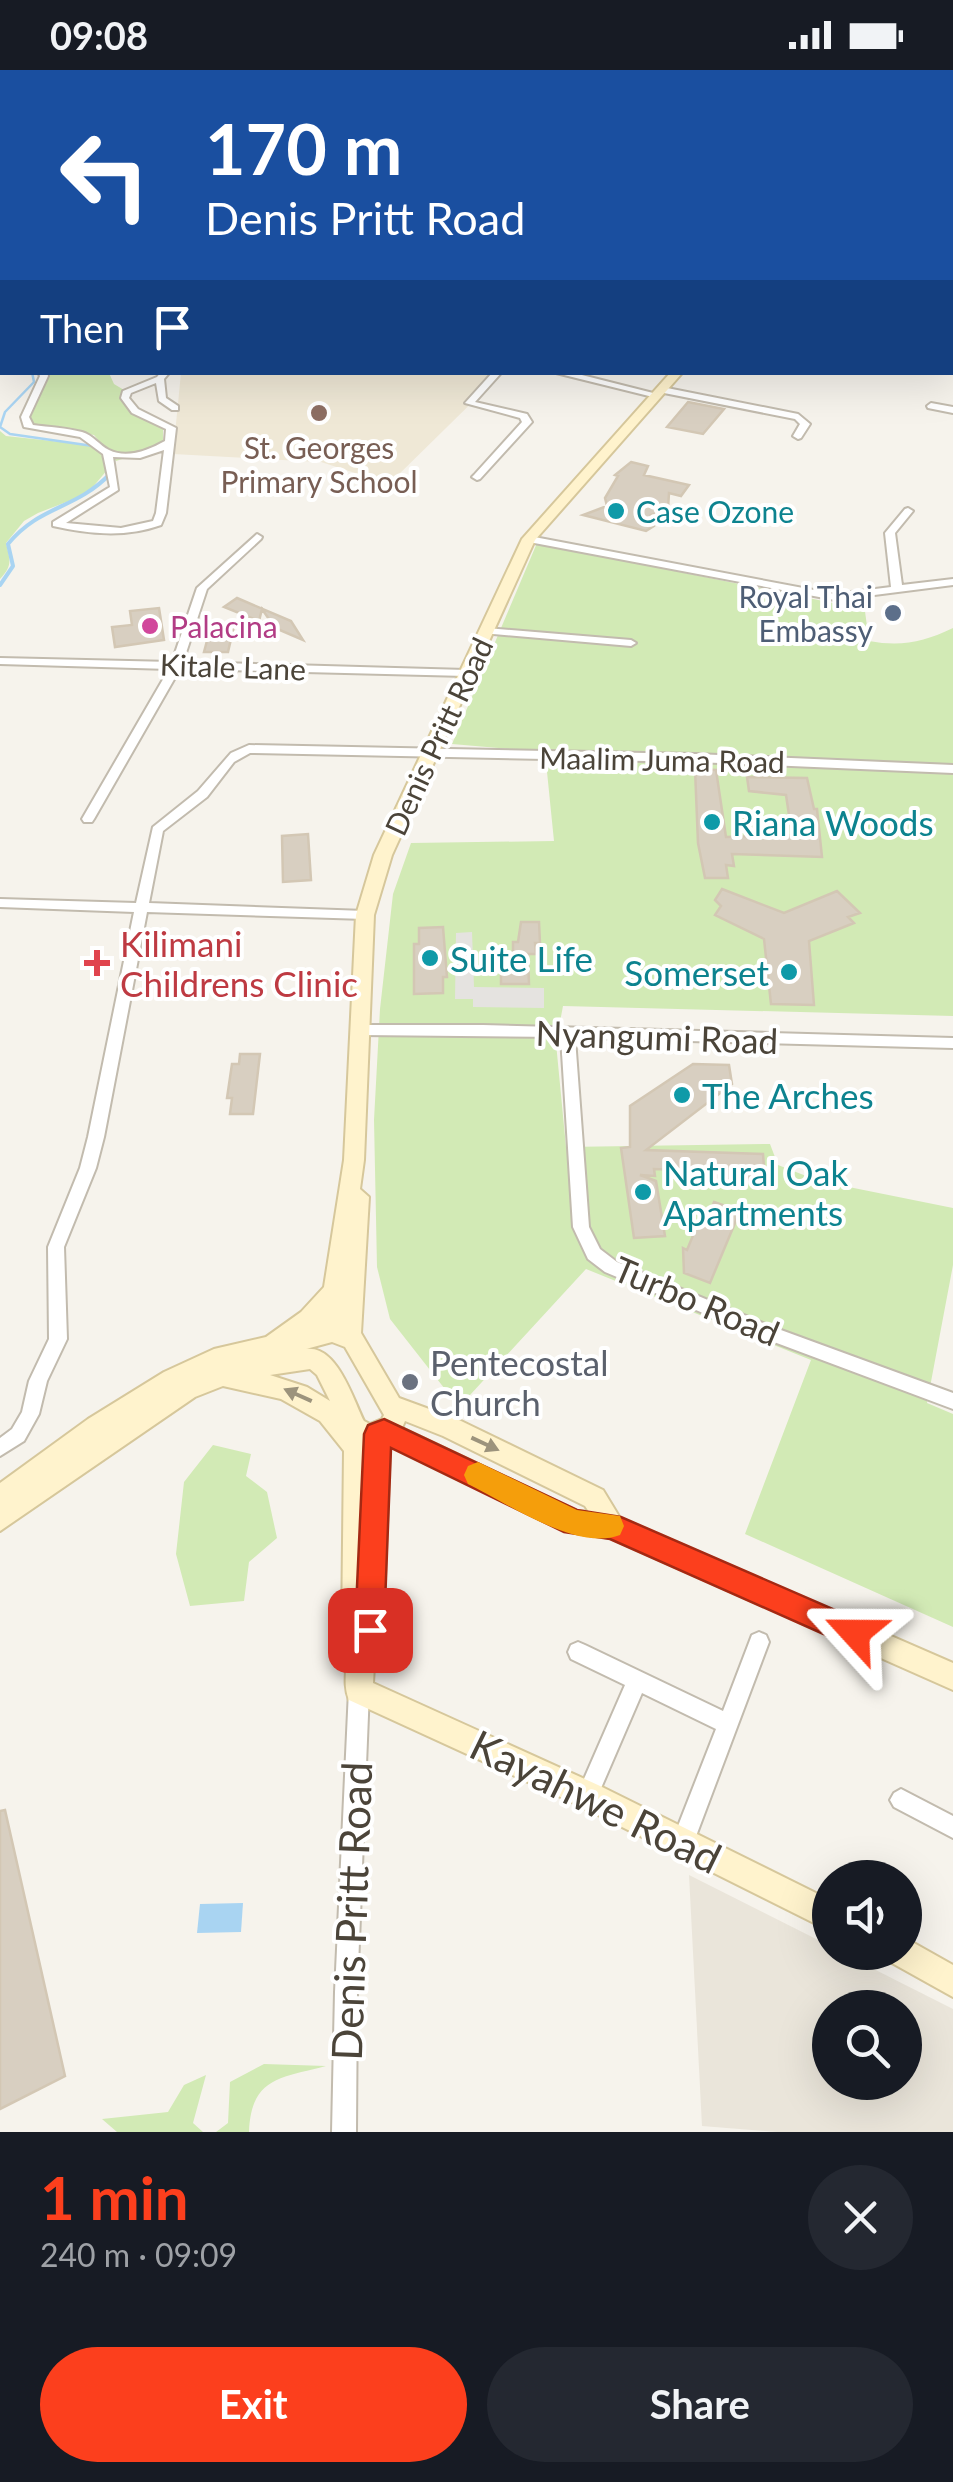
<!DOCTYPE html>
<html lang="en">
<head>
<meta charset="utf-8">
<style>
  :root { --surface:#171b24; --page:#242831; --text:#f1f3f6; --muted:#9ea1a6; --accent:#fc3f1d }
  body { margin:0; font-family:Lato,sans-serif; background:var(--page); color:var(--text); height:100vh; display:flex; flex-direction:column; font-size:38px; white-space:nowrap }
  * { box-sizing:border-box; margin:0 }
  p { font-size:32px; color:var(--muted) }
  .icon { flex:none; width:55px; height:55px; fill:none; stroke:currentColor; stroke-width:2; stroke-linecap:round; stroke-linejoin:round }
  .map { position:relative; height:2062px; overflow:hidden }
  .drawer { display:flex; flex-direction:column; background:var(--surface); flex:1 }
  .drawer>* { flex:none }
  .top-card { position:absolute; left:0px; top:0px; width:955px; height:305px; box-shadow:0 10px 40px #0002; background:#1a4fa0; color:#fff; overflow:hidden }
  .buttons { position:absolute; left:812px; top:1790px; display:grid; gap:20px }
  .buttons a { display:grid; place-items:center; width:110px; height:110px; border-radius:50%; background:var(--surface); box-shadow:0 10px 40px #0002; font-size:50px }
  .pin { position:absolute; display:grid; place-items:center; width:85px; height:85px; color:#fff; margin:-42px; border-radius:20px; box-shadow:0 5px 15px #0006 }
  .me { position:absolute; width:110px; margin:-55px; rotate:294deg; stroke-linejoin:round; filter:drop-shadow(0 0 8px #0008) }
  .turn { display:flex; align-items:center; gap:35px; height:210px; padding:0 40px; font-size:45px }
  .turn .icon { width:130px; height:130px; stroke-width:2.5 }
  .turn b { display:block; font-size:70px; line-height:85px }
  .then { display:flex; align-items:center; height:95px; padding:0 40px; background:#0003; gap:20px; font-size:38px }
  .round { display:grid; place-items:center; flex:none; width:105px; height:105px; border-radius:52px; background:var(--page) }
  .headline { display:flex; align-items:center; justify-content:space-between; height:170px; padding:0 40px }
  h1 { font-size:60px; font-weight:700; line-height:75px; color:var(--accent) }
  .cta { display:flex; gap:20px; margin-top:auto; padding:20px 40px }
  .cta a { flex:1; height:115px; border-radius:60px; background:var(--accent); color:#fff; font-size:40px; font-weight:700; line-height:115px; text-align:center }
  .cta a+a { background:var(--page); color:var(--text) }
  .status { display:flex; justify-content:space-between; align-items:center; height:70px; padding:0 50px; background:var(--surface); direction:ltr }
  .status svg { height:28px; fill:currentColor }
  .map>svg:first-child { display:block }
  .residential { fill:#eae5da; fill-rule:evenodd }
  .education { fill:#efe8d6 }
  .green { fill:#d2eab5 }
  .parking { fill:#e5e3e0 }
  .water { fill:#a9d4f2 }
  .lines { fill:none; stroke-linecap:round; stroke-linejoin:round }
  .stream-far1 { stroke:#a9d4f2; stroke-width:2.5 }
  .stream { stroke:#a9d4f2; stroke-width:4 }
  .building { fill:#d8cfc1; stroke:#d3c7b4; stroke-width:2.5 }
  .minor-casing { stroke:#c2bbae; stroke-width:4 }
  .tertiary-casing { stroke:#c2bbae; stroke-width:3 }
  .secondary-casing { stroke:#d6c79b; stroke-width:4 }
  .minor { fill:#fff; fill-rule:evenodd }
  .tertiary { fill:#fff; fill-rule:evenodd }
  .secondary { fill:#fff3cd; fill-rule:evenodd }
  .oneway { fill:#9c937c }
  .route { fill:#fc3f1d; stroke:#a42913; stroke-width:2.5 }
  .slow { fill:#f59e0b }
  .education-dot { fill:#8d6e63; stroke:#fff; stroke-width:4 }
  .culture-dot { fill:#0f9aa8; stroke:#fff; stroke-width:4 }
  .service-dot { fill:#5c6f8a; stroke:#fff; stroke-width:4 }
  .hotel-dot { fill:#d1479c; stroke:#fff; stroke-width:4 }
  .health-dot { fill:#e0444e; stroke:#fff; stroke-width:4 }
  .worship-dot { fill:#6b7280; stroke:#fff; stroke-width:4 }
  .labels { text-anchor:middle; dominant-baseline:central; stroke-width:8; stroke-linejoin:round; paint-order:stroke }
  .far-education-label { font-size:30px; fill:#785e54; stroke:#fff }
  .far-culture-label { font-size:30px; fill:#0d838f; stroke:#fff; text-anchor:start }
  .far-service-label { font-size:30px; fill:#4e5e75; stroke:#fff; text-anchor:end }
  .far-hotel-label { font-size:30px; fill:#b23c85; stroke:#fff; text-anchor:start }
  .far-street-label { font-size:30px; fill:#4b4439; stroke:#fff }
  .culture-label { font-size:35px; fill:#0d838f; stroke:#fff; text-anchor:start }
  .health-label { font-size:35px; fill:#be3a42; stroke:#fff; text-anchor:start }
  .street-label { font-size:35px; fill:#4b4439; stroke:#fff }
  .worship-label { font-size:35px; fill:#5b616d; stroke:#fff; text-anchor:start }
  .near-street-label { font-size:42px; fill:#4b4439; stroke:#fff }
</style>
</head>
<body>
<div class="status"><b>09:08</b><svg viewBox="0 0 49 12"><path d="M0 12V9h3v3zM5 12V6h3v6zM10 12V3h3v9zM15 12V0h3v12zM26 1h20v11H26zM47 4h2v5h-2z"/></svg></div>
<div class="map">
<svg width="953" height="2062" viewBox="0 0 953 2062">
  <rect width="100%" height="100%" fill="#f6f3ec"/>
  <!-- residential -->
  <path class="residential" d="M 689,1805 L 830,1876 L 830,1882 L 842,1883 L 953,1939 L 953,2062 L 777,2062 L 702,2056 ZM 830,1938 L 905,1938 L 905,2012 L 830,2012 Z"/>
  <!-- education -->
  <path class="education" d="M 181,303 L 502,303 L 389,414 L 321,392 L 173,384 Z"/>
  <!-- green -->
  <path class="green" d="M 48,303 L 109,303 L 114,314 L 124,320 L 120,327 L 142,347 L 163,357 L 163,376 L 116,391 L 94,365 L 31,355 L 27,351 Z
    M 0,361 L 6,366 L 89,375 L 101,384 L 108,399 L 87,424 L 38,443 L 24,451 L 6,473 C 10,490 13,495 0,509 Z
    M 537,473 L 833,533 L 864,534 L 869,571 C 901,577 924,572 953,558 L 953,946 L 563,936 L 556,973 L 566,1077 L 770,1074 L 778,1095 L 819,1111 L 953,1138 L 953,1195 L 927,1333 L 953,1344 L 953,1557 L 745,1464 L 811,1290 L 586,1199 L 459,1337 L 390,1249 L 377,1197 L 374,1050 L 380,939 L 393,824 L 411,773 L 554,771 L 545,682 L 452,674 Z
    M 213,1375 L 251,1384 L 246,1406 L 267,1422 L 277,1468 L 249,1492 L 244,1531 L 190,1536 L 176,1484 L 184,1412 Z
    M 264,1994 L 326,1996 C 281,2008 251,2007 249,2062 L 216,2062 L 228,2053 L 230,2012 Z
    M 206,2005 L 193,2053 L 203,2062 L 117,2062 L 102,2049 L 168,2042 L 184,2015 Z"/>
  <!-- parking -->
  <path class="parking" d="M 472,862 L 474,917 L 544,918 L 544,938 L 473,937 L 473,929 L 455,929 L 456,863 Z"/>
  <!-- water -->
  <path class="water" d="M 243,1833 L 241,1862 L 197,1863 L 200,1834 Z"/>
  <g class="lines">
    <!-- stream-far1 -->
    <path class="stream-far1" d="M 32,302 L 34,312 L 5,342 L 0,357 L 10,364 L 93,376"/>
    <!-- stream -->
    <path class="stream" d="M 0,515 L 13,496 L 8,474 C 40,435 75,440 110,404"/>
  </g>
  <!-- building -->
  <path class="building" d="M 688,332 L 724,339 L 703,364 L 667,357 Z
    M 631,392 L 648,396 L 644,405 L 689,415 L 681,426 L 669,423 L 668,439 L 651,445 L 654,456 L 646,461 L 583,445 L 607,436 L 605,428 L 618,406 L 615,405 Z
    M 237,528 L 291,551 L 303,570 L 275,558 L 262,539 L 259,551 L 224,537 Z
    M 159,538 L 164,570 L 115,577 L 112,557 L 132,555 L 130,541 Z
    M 211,556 L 234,556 L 228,582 L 204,582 Z
    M 695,699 L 716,700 L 726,767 L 792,765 L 786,725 L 749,721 L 747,707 L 807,708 L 814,739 L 817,739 L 822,787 L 732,784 L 734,796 L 726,795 L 728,808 L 705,808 L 698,773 Z
    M 308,764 L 311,810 L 283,812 L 282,766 Z
    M 722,819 L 784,843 L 837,821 L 860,843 L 848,847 L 854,853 L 809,871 L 814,935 L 771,934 L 764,869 L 715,845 L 721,836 L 715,830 Z
    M 521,852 L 539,852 L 540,873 L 535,873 L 536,884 L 528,884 L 529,914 L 501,914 L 501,883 L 513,883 L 513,872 L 518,872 Z
    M 443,857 L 447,907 L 443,907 L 443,923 L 414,924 L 414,874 L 419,874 L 419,858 Z
    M 240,984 L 260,984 L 253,1044 L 230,1044 L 232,1028 L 227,1028 L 232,994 L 239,994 Z
    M 693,994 L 729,995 L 732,1014 L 646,1080 L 763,1084 L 765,1111 L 680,1107 L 680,1100 L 654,1099 L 655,1106 L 640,1105 L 656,1111 L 665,1166 L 634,1168 L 621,1078 L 630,1077 L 630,1036 Z
    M 714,1132 L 740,1141 L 710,1213 L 684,1203 L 683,1178 L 687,1180 L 699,1151 L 705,1153 Z
    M 5,1740 L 65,2006 L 0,2039 L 0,1741 Z"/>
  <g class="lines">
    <defs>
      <path id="minor" d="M 697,0 L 700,2 L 691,1 L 692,0 Z
        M 781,0 L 787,0 L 788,2 L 782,2 Z
        M 2,11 L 2,16 L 0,17 L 0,12 Z
        M 952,20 L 953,20 L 953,24 L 952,24 Z
        M 0,75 L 2,76 L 2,80 L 0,79 Z
        M 952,99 L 953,99 L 953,103 L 952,103 Z
        M 952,121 L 953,121 L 953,125 L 952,125 Z
        M 0,137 L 2,137 L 2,141 L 0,141 Z
        M 0,160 L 2,160 L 2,165 L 0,165 Z
        M 0,230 L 2,230 L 2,235 L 0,235 Z
        M 952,276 L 953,276 L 953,282 L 952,282 Z
        M 38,302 L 47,302 L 48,306 L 29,347 L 33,355 C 49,357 67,358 82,362 C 93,365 100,376 109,380 C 127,389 149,380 165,371 L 166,359 L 132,343 L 121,328 L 123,321 L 157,307 L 161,302 L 170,302 L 164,309 L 166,328 L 178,336 L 178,340 L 172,340 L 159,331 L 156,313 L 131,323 L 129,328 L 138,339 L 176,358 L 166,443 L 161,455 C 125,468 89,464 53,456 L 53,452 L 110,417 L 103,384 L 80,367 L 24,357 L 21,347 L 40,306 ZM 164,380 L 156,443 L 153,451 L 121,458 L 66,453 L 118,420 L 113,387 L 140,388 Z
        M 493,302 L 502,302 L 475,332 L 527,344 L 532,352 L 480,409 L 477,410 L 472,407 L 474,405 L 522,352 L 520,348 L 465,333 Z
        M 552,302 L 570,302 L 661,325 L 657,328 Z
        M 662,317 L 798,344 L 810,354 L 801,368 L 798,369 L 793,366 L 800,354 L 795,349 L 659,322 L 659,318 Z
        M 931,333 L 953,337 L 953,343 L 928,338 L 927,336 Z
        M 908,438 L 913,441 L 895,463 L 902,515 L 953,509 L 953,515 L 835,530 L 529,472 L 524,469 L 529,466 L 835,524 L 891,517 L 885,463 L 905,439 Z
        M 257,464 L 262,467 L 261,469 L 207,519 L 183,592 L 466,600 L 472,603 L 466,606 L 180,599 L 94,749 L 92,752 L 84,752 L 82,749 L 169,599 L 0,594 L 0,588 L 172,592 L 197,518 Z
        M 486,558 L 631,570 L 636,573 L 631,576 L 482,563 L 481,561 Z
        M 249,675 L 696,684 L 953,695 L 953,703 L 696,692 L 250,683 L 234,692 L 207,727 L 163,761 L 149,833 L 365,841 L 372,845 L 365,849 L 147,842 L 104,1067 L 96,1098 L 64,1177 L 67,1269 L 47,1311 L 39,1344 L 24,1371 L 0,1386 L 0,1368 L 12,1359 L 22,1342 L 29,1311 L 49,1269 L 48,1177 L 80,1098 L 88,1067 L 134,842 L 0,837 L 0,829 L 136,833 L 153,757 L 198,721 L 231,683 Z
        M 361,955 L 483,955 L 953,968 L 953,978 L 575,968 L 589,1157 L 600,1179 L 617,1192 L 770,1256 L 953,1323 L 953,1339 L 758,1266 L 605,1202 L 588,1189 L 573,1157 L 561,967 L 361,965 L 354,960 Z
        M 759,1562 L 766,1565 L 769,1572 L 690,1782 L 682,1785 L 674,1782 L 671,1774 L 716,1659 L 642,1623 L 595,1732 L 588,1736 L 581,1732 L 577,1725 L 625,1615 L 571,1589 L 568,1582 L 571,1575 L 578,1572 L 585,1575 L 723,1641 L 752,1565 Z
        M 359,1610 L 366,1613 L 369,1620 L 357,1922 L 356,2062 L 332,2062 L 335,1922 L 349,1620 L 352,1613 Z
        M 901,1719 L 953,1746 L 953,1768 L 894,1737 L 890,1730 L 894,1723 Z"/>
      <path id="tertiary" d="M 952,82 L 953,82 L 953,86 L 952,86 Z
        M 952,163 L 953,163 L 953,169 L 952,169 Z"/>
      <path id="secondary" d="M 925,0 L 934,0 L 936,2 L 927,2 Z
        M 671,302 L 683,302 L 535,470 L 392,785 L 374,845 L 364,1090 L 360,1119 L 369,1127 L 361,1263 L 399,1328 L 459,1350 L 603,1420 L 620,1448 L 953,1593 L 953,1620 L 610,1468 L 566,1461 L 390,1375 L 383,1560 L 375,1579 L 373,1613 L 598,1715 L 830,1830 L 830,1861 L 578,1735 L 349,1630 C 340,1607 353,1590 342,1562 L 344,1381 L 320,1351 L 281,1329 L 223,1316 L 195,1327 L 0,1461 L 0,1413 L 88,1349 L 164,1302 L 214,1279 L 266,1267 L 301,1242 L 324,1217 L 344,1090 L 356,845 L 374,785 L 522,469 ZM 332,1272 L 345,1277 L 384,1345 L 382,1349 L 370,1354 L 364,1351 C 353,1329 337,1275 306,1279 ZM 310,1299 L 317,1305 L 330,1331 L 307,1317 L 270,1305 ZM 405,1351 L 443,1366 L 585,1436 L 589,1442 L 577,1441 L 402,1358 Z
        M 905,1868 L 953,1895 L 953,1927 L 892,1893 L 888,1882 L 905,1882 Z"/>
    </defs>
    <!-- minor casing -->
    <use href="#minor" class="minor-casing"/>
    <!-- tertiary casing -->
    <use href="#tertiary" class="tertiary-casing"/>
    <!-- secondary casing -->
    <use href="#secondary" class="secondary-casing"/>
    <!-- minor -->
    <use href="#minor" class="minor"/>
    <!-- tertiary -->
    <use href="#tertiary" class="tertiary"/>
    <!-- secondary -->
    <use href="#secondary" class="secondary"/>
  </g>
  <!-- one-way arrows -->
  <defs><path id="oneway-solid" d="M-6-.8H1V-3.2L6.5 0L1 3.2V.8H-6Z" transform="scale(2.5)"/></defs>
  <g class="oneway">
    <use href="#oneway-solid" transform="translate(298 1325) rotate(-156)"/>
    <use href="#oneway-solid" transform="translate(485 1374) rotate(25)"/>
  </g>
  <!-- route -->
  <path class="route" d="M 384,1349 L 577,1440 L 621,1447 L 865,1553 L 870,1563 L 865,1573 L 855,1578 L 610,1469 L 564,1462 L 391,1378 L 384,1560 L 380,1570 L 370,1575 L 359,1570 L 355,1560 L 364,1364 L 368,1355 Z"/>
  <!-- slow -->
  <path class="slow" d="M 478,1392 L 577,1440 L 620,1446 L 624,1456 L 620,1465 C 577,1482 507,1433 468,1414 L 464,1405 L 468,1396 Z"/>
  <!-- markers -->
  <circle class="education-dot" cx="319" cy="343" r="10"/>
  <g class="culture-dot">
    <circle cx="616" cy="441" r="10"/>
    <circle cx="712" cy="752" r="10"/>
    <circle cx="430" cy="888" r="10"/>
    <circle cx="789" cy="902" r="10"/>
    <circle cx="682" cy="1025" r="10"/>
    <circle cx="643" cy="1122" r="10"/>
  </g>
  <circle class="service-dot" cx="893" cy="543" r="10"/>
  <circle class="hotel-dot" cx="150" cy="556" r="10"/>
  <path class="health-dot" d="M92 878h10v10h10v10h-10v10h-10v-10h-10v-10h10z"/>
  <circle class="worship-dot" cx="410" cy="1312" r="10"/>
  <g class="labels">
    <!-- far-education labels -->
    <g class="far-education-label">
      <text x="319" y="377">St. Georges<tspan x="319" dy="34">Primary School</tspan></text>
    </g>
    <!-- far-culture labels -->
    <g class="far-culture-label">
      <text x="636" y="441">Case Ozone</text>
    </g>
    <!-- far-service labels -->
    <g class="far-service-label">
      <text x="873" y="526">Royal Thai<tspan x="873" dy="34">Embassy</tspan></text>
    </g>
    <!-- far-hotel labels -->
    <g class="far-hotel-label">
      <text x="170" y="556">Palacina</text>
    </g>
    <!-- far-street labels -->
    <g class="far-street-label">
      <text transform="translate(233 596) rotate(2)">Kitale Lane</text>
      <text transform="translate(438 666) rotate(-65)">Denis Pritt Road</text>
      <text transform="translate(662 689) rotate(1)">Maalim Juma Road</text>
    </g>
    <!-- culture labels -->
    <g class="culture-label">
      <text x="732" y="752">Riana Woods</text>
      <text x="450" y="888">Suite Life</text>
      <text x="769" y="902" text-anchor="end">Somerset</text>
      <text x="702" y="1025">The Arches</text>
      <text x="663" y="1102">Natural Oak<tspan x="663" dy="40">Apartments</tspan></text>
    </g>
    <!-- health labels -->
    <g class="health-label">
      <text x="120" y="873">Kilimani<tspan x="120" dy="40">Childrens Clinic</tspan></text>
    </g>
    <!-- street labels -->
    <g class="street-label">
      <text transform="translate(657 966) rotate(2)">Nyangumi Road</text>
      <text transform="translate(697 1230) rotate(23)">Turbo Road</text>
    </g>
    <!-- worship labels -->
    <g class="worship-label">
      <text x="430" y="1292">Pentecostal<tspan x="430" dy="40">Church</tspan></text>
    </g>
    <!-- near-street labels -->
    <g class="near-street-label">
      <text transform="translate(596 1731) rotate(26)">Kayahwe Road</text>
      <text transform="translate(351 1841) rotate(-88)">Denis Pritt Road</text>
    </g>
  </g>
</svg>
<div class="buttons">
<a><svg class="icon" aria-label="sound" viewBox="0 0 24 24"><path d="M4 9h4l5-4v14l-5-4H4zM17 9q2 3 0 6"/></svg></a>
<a><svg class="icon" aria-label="search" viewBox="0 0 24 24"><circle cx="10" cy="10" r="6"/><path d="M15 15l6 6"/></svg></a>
</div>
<div class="pin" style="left:370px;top:1560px;background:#d93025"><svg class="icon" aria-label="arrive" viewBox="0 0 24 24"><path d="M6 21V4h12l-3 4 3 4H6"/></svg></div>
<svg class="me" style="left:855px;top:1563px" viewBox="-20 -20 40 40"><path d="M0-17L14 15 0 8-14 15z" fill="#fc3f1d" stroke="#fff" stroke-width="4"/></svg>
<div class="top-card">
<div class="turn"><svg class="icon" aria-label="left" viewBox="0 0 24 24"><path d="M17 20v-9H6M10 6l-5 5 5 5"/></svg><div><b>170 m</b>Denis Pritt Road</div></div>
<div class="then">Then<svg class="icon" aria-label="arrive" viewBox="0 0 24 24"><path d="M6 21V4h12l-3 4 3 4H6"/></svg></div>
</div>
</div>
<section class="drawer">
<div class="headline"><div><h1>1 min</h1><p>240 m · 09:09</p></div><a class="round"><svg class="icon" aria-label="close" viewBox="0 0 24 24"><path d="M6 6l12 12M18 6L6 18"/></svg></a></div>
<div class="cta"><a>Exit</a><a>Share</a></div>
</section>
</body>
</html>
